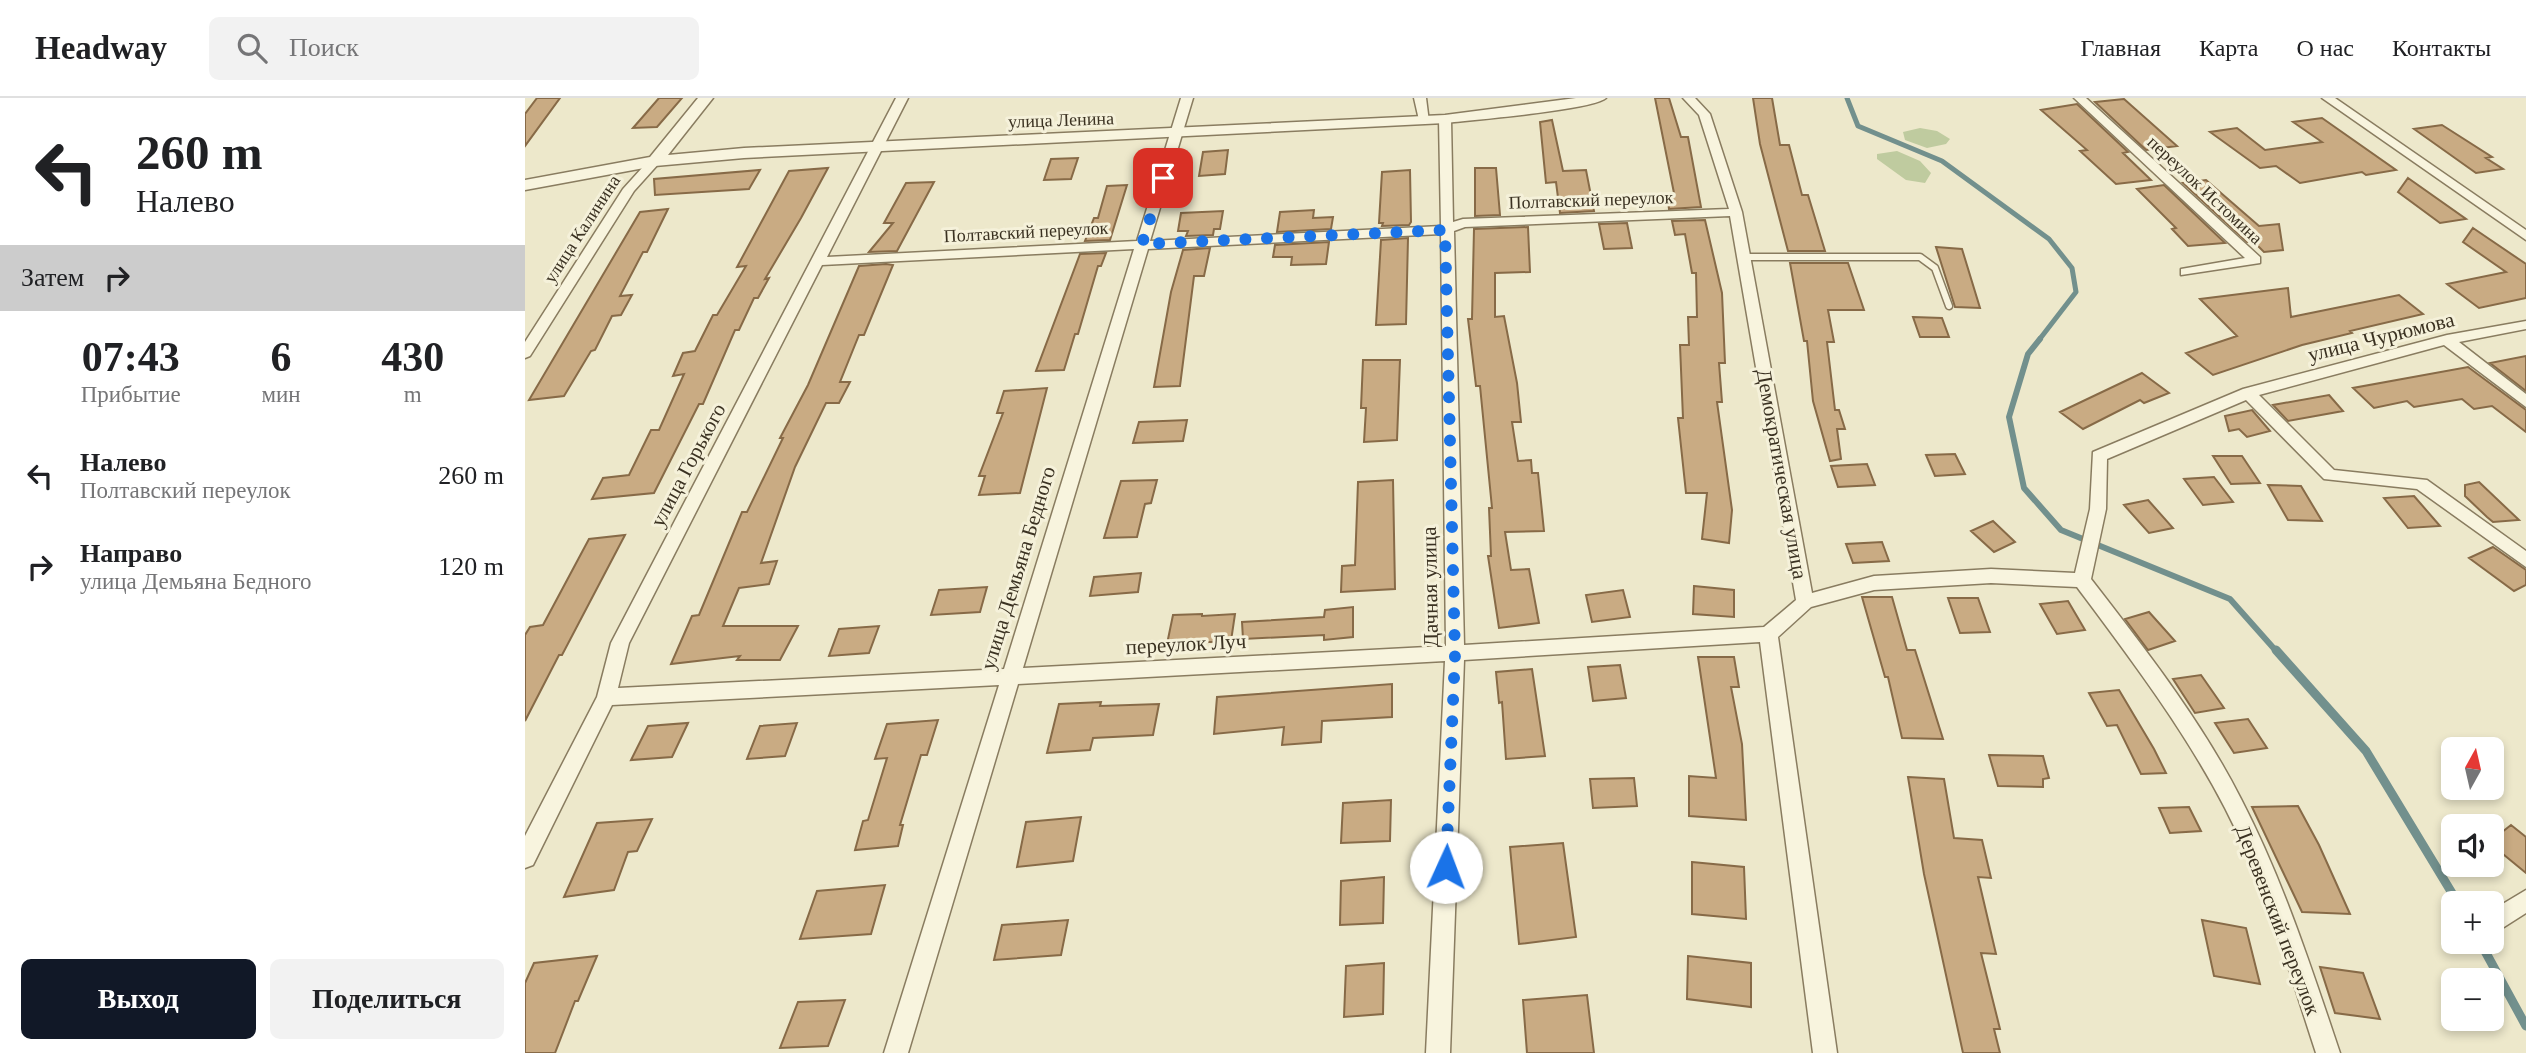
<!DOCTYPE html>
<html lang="ru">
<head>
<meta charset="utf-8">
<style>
  :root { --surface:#fff; --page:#f2f2f2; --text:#202124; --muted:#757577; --line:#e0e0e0; --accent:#111827 }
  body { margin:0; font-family:"Times New Roman",serif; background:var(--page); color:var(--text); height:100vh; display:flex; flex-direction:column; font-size:26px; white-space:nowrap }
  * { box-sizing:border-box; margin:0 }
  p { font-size:23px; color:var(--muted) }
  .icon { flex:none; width:38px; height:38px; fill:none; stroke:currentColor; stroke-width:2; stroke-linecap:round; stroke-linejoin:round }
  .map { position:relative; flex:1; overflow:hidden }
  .sheet { display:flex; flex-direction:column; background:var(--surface); width:525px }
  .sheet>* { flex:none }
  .hud { background:#fff; color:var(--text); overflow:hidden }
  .needle { width:46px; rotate:8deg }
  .fabs { position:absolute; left:1916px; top:639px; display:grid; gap:14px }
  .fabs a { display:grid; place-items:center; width:63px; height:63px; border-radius:10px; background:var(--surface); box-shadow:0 4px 10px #0003; font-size:35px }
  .pin { position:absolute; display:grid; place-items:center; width:60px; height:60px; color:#fff; margin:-30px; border-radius:14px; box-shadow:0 4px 10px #0006 }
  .me { position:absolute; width:77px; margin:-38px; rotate:2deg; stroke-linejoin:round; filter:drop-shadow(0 0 5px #0008) }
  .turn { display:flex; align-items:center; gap:24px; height:147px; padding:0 21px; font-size:32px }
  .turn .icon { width:91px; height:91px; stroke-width:2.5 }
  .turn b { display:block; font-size:49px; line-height:60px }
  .then { display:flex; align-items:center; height:66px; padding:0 21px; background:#0003; gap:14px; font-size:26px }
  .eta { display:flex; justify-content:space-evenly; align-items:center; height:119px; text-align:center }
  .eta b { font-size:42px; font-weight:800; line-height:49px }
  .primary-button { display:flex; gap:14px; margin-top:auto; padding:14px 21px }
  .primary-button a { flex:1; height:80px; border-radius:10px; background:var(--accent); color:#fff; font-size:28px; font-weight:800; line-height:80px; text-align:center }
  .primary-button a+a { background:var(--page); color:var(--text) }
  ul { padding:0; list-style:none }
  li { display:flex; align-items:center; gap:21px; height:91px; padding:0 21px }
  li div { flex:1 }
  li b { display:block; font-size:26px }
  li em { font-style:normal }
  header { display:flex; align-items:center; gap:42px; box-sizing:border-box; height:98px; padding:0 35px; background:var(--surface); border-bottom:2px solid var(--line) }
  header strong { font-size:33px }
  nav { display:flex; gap:38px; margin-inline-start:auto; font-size:24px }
  .search { width:490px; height:63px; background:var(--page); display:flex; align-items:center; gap:18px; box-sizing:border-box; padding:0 24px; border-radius:10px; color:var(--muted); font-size:26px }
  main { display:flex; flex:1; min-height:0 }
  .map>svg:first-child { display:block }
  .green { fill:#bfcb9f }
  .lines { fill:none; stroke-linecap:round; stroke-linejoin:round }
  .stream-far2 { stroke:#72908d; stroke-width:5 }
  .stream-far1 { stroke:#72908d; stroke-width:6 }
  .stream { stroke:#72908d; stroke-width:9 }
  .building { fill:#c9ab83; stroke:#876a47; stroke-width:2 }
  .service-casing { stroke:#897c60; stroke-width:9 }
  .minor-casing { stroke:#897c60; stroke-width:3 }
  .tertiary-casing { stroke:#897c60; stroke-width:3 }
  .service { stroke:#f8f4de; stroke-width:6 }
  .minor { fill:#f8f4de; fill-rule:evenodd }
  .tertiary { fill:#f8f4de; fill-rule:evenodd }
  .route { stroke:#1a73e8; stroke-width:12; stroke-dasharray:0 21.6 }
  .labels { text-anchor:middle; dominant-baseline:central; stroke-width:6; stroke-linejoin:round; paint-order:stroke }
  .far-street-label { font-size:18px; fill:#3b3222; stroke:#f5f1da }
  .street-label { font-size:21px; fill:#3b3222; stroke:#f5f1da }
</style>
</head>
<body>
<header>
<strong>Headway</strong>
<div class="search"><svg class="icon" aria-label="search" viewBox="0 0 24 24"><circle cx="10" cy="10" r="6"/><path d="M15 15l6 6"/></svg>Поиск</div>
<nav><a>Главная</a><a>Карта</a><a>О нас</a><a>Контакты</a></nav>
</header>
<main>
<section class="sheet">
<div class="hud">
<div class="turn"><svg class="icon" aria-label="left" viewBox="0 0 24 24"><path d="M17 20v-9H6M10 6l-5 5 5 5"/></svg><div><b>260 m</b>Налево</div></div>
<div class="then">Затем<svg class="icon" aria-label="right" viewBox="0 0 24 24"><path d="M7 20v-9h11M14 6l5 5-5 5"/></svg></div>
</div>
<div class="eta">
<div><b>07:43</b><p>Прибытие</p></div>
<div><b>6</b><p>мин</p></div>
<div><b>430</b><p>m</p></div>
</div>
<ul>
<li><svg class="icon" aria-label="left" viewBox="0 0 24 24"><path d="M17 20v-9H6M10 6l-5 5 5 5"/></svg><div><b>Налево</b><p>Полтавский переулок</p></div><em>260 m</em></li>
<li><svg class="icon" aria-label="right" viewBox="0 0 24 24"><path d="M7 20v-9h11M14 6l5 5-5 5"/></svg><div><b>Направо</b><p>улица Демьяна Бедного</p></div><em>120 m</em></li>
</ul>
<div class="primary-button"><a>Выход</a><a>Поделиться</a></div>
</section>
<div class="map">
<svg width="2001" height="955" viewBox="0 0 2001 955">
  <rect width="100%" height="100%" fill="#ede8cb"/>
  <!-- green -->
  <path class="green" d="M 1395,30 L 1412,33 L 1425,41 L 1421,46 L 1402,50 L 1380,42 L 1378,34 Z
    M 1372,53 L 1395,63 L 1406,75 L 1400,85 L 1381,82 L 1352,61 L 1352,56 Z"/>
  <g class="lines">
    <!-- stream-far2 -->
    <path class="stream-far2" d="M 1322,0 L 1333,28 L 1417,63 L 1524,141 L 1547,170 L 1551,194 L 1514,242"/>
    <!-- stream-far1 -->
    <path class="stream-far1" d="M 1515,241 L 1503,256 L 1484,319 L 1499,390 L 1536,432 L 1705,501 L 1752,554"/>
    <!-- stream -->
    <path class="stream" d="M 1751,552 L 1841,653 L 1933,805
      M 1955,844 L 2001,928"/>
  </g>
  <!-- building -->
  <path class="building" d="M 12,0 L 35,0 L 0,48 L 0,16 Z
    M 134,0 L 157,0 L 132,29 L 108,30 Z
    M 1130,0 L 1144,0 L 1156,39 L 1163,39 L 1176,109 L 1144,111 L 1142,96 L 1149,95 Z
    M 1228,0 L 1247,0 L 1255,47 L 1264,47 L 1277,97 L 1283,97 L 1300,153 L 1263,153 L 1235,46 Z
    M 1599,1 L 1652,48 L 1621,52 L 1570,4 Z
    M 1552,6 L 1603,54 L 1598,55 L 1626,82 L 1591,86 L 1555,53 L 1562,52 L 1516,12 Z
    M 1797,20 L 1871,72 L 1841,77 L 1837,74 L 1775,85 L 1751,68 L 1735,70 L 1685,34 L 1712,30 L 1740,52 L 1797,44 L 1768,24 Z
    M 1027,22 L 1038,73 L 1061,72 L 1069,113 L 1035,115 L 1031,84 L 1021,85 L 1015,24 Z
    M 1917,27 L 1967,59 L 1961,60 L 1978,71 L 1951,75 L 1889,31 Z
    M 703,52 L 700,76 L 674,78 L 678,54 Z
    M 553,60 L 546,81 L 519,82 L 526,61 Z
    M 303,70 L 276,120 L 240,181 L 244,180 L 233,200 L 229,200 L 214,232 L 210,232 L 178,306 L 174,306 L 129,395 L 67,401 L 78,380 L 104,377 L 126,332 L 134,332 L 159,276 L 148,278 L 158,255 L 170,253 L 188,217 L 192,217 L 221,168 L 212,169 L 264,73 Z
    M 950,70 L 971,70 L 975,117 L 950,118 Z
    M 235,72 L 224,91 L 130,97 L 129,81 Z
    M 885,72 L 886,124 L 884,127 L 857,128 L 858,125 L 854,125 L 857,74 Z
    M 1883,80 L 1941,121 L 1915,125 L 1873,94 Z
    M 1681,82 L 1734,128 L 1754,126 L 1758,152 L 1739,154 L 1728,143 L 1722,144 L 1658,85 Z
    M 409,84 L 372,153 L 344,154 L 368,125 L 359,125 L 381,85 Z
    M 602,87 L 585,142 L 560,143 L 569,120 L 573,120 L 582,88 Z
    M 1639,87 L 1700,145 L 1663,148 L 1647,131 L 1651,130 L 1612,91 Z
    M 143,111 L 122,154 L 118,154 L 95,198 L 107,197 L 96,217 L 87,218 L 70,252 L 66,253 L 39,298 L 4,302 L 115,114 Z
    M 789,112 L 788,120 L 808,119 L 806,131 L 752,134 L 755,114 Z
    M 698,113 L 695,131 L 689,131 L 688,137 L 661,138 L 663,133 L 653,133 L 656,115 Z
    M 1180,122 L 1197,195 L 1200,265 L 1194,265 L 1197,304 L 1192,304 L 1207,412 L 1204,445 L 1177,441 L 1182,395 L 1161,395 L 1153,320 L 1158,320 L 1155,247 L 1164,247 L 1163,219 L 1172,219 L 1171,175 L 1167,175 L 1160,136 L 1150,137 L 1147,123 Z
    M 1102,125 L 1107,150 L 1079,151 L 1074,126 Z
    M 1003,129 L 1005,174 L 970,175 L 970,219 L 979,218 L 992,285 L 996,324 L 987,324 L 993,363 L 1006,362 L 1007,375 L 1013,375 L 1019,433 L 980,434 L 986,472 L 1004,471 L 1014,525 L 974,530 L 963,458 L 966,458 L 964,410 L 967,410 L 955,288 L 951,288 L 943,221 L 947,221 L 949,131 Z
    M 1948,130 L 2001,166 L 2001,200 L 1954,210 L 1922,186 L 1981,174 L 1938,144 Z
    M 883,140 L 881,226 L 851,227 L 856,142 Z
    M 804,144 L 801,166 L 766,167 L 767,159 L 748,159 L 750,147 Z
    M 1411,149 L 1437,151 L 1455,210 L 1430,209 Z
    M 685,150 L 679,178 L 669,178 L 655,288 L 629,289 L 646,194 L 658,152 Z
    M 581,155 L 576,168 L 573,168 L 553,236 L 550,236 L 539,272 L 511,273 L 555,156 Z
    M 1265,165 L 1323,165 L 1339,212 L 1303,212 L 1309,244 L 1302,244 L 1310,312 L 1314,312 L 1320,331 L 1312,331 L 1316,361 L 1305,363 L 1288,303 L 1282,243 L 1279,243 Z
    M 361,166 L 368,167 L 339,237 L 334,237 L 315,284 L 325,284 L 314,305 L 301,305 L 270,369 L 236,465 L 252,463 L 244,486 L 214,490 L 198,528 L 273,528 L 255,562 L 212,562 L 215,558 L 146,566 L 167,518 L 174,517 L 217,414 L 222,414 L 258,340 L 255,340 L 283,287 L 334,168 Z
    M 1763,190 L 1766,219 L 1874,197 L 1898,216 L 1825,233 L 1827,235 L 1777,247 L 1688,277 L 1661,255 L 1712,238 L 1675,201 Z
    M 1388,219 L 1417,220 L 1424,239 L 1395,239 Z
    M 2001,258 L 2001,293 L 1965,265 Z
    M 838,262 L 875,262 L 872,342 L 839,344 L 841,310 L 836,310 Z
    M 1943,269 L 2001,312 L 2001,334 L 1967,308 L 1949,311 L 1937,301 L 1889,309 L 1882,303 L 1849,310 L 1828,290 Z
    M 1617,275 L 1644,295 L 1619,305 L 1615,302 L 1558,331 L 1535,314 Z
    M 522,290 L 495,395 L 454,397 L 460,378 L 454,378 L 478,315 L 472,315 L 479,293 Z
    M 1804,297 L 1818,313 L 1763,323 L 1748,307 Z
    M 1727,312 L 1745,333 L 1722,339 L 1714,331 L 1704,333 L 1700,318 Z
    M 662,322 L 658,343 L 608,345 L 614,324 Z
    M 1430,356 L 1440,376 L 1410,378 L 1401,357 Z
    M 1688,358 L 1717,358 L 1735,385 L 1706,386 Z
    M 1342,366 L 1350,387 L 1313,389 L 1306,368 Z
    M 1689,379 L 1708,404 L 1678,407 L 1659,381 Z
    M 632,382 L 626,405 L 620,406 L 612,439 L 579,440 L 596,383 Z
    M 868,382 L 870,491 L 816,494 L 817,468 L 830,467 L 833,384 Z
    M 1954,384 L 1994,422 L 1968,424 L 1962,419 L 1940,398 L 1940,387 Z
    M 1743,387 L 1776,388 L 1797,423 L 1763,422 Z
    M 1889,398 L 1915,428 L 1883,430 L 1859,400 Z
    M 1623,402 L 1648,430 L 1624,435 L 1599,407 Z
    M 1468,423 L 1490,444 L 1469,454 L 1446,433 Z
    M 100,437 L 37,557 L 34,557 L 0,623 L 0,537 L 5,529 L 18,527 L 64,441 Z
    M 1357,444 L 1364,463 L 1328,465 L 1321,446 Z
    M 1968,449 L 2001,472 L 2001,487 L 1989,493 L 1944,460 Z
    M 616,475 L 613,494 L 565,498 L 569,479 Z
    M 1169,488 L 1209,492 L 1209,519 L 1168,516 Z
    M 462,489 L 455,514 L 406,517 L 414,492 Z
    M 1098,492 L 1105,519 L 1067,524 L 1061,497 Z
    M 1337,499 L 1367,499 L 1382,552 L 1390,552 L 1418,641 L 1377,640 L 1363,579 L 1360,579 Z
    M 1423,500 L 1453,500 L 1465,534 L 1435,535 Z
    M 1543,503 L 1560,532 L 1532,536 L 1515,506 Z
    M 828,509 L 828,539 L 799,542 L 799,537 L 718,541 L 717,524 L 799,519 L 800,512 Z
    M 1624,514 L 1650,543 L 1623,552 L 1600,521 Z
    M 677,516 L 677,518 L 710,516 L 706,543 L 642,546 L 648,517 Z
    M 354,528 L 344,555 L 304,558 L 314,531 Z
    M 1173,559 L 1209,559 L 1214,589 L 1206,589 L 1217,646 L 1221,722 L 1164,718 L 1164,678 L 1191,680 Z
    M 1095,567 L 1101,600 L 1068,603 L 1063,569 Z
    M 1007,571 L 1020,658 L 981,661 L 977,604 L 974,605 L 971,574 Z
    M 1676,577 L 1699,610 L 1670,615 L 1648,581 Z
    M 867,586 L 867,619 L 797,623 L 796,644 L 757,647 L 759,629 L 689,636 L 692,599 Z
    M 1594,592 L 1629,651 L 1641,675 L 1616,676 L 1592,627 L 1582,628 L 1564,595 Z
    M 576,604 L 575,608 L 634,606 L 628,637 L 568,640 L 565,652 L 522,655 L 534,606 Z
    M 1723,621 L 1742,650 L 1709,655 L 1690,625 Z
    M 413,622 L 402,657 L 396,657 L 375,727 L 378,727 L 373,748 L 330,752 L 338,723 L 343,722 L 362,660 L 350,661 L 362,626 Z
    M 163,625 L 147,659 L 106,662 L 123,628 Z
    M 272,625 L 260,658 L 222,661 L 235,628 Z
    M 1464,657 L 1518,658 L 1524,680 L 1518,681 L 1518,689 L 1473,688 Z
    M 1383,679 L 1419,681 L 1429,740 L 1457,742 L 1466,780 L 1453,779 L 1471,856 L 1456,855 L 1475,931 L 1469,931 L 1475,955 L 1438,955 L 1399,776 Z
    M 1109,680 L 1112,708 L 1068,710 L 1065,681 Z
    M 866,702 L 865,743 L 816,745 L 818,705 Z
    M 1773,708 L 1794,747 L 1825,816 L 1777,814 L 1727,709 Z
    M 1664,709 L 1676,733 L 1645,735 L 1634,710 Z
    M 556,719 L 548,763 L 492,769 L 501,724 Z
    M 127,721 L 112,753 L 103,754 L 89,792 L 39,799 L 72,725 Z
    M 1986,727 L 2001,739 L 2001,775 L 1967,747 L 1967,742 Z
    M 1038,745 L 1051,839 L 994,846 L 985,749 Z
    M 1167,764 L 1219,769 L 1221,821 L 1167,816 Z
    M 859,779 L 858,825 L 815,827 L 816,783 Z
    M 360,787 L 346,836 L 275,841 L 292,793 Z
    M 543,822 L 536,857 L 469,862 L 477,827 Z
    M 1677,822 L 1721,830 L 1735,886 L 1689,878 Z
    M 72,858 L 53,903 L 50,903 L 30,955 L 0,955 L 0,885 L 9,865 Z
    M 1163,858 L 1226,865 L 1226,909 L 1162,901 Z
    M 859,865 L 858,916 L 819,919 L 821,868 Z
    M 1795,869 L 1838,875 L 1855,921 L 1810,915 Z
    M 1062,897 L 1069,955 L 1002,955 L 998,902 Z
    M 320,902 L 303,948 L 255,950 L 273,904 Z"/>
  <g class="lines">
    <defs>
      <path id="service" d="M 1220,159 L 1395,159 L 1410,170 L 1424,208"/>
      <path id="minor" d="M 371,0 L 383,0 L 302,159 L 612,143 L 656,0 L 668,0 L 625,143 L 916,128 L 914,21 L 920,18 L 926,21 L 928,124 L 938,121 L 1204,111 L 1174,17 L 1158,0 L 1170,0 L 1185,16 L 1217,114 L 1287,495 L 1349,478 L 1466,471 L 1550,475 L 1565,411 L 1568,354 L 1718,291 L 1922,237 L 2001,223 L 2001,231 L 1934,244 L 2001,296 L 2001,309 L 1919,247 L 1734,297 L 1809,372 L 1902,382 L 2001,453 L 2001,469 L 1892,391 L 1799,381 L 1721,302 L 1582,361 L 1581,411 L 1566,481 C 1620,551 1676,622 1716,701 C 1758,782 1786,869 1815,955 L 1791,955 C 1764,873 1740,787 1700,710 C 1659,631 1605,560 1552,489 L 1466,485 L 1349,492 L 1286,509 L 1253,539 L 1312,955 L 1288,955 L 1235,544 L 939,562 L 925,955 L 901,955 L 920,563 L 493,586 L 383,955 L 359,955 L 474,587 L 87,607 L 8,767 L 0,770 L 0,738 L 72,599 L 86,545 ZM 1205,118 L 1271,502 L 1239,529 L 939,547 L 929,133 L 940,129 ZM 916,136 L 921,548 L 498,570 L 623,151 ZM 609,151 L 479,571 L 93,590 L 104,545 L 297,167 Z
        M 889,0 L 901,0 L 904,24 L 894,22 Z
        M 1549,0 L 1561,0 L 1735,159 L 1735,165 L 1656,177 L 1656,171 L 1720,160 Z
        M 1797,0 L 1810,0 L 2001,132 L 2001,142 Z
        M 130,59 L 136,63 L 109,93 L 5,258 L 0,260 L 0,244 L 98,91 L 126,60 Z
        M 2001,792 L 2001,815 L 1979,829 L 1971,826 L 1968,818 L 1971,810 Z"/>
      <path id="tertiary" d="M 173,0 L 188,0 L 143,57 L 219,50 L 920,17 L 1051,0 L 1081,0 C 1068,12 946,22 920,25 L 219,60 L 130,68 L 0,92 L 0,82 L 125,59 Z"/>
    </defs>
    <!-- service casing -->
    <use href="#service" class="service-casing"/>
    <!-- minor casing -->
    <use href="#minor" class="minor-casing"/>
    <!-- tertiary casing -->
    <use href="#tertiary" class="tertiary-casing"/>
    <!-- service -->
    <use href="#service" class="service"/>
    <!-- minor -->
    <use href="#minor" class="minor"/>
    <!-- tertiary -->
    <use href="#tertiary" class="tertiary"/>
  </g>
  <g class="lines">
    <!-- route -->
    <path class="route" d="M 638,80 L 617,146 L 920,132 L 930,557 L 921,769"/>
  </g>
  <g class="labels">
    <!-- far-street labels -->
    <g class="far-street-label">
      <text transform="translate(536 22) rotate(-2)">улица Ленина</text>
      <text transform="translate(1680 92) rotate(43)">переулок Истомина</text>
      <text transform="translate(1066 102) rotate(-2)">Полтавский переулок</text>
      <text transform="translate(57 131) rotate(-57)">улица Калинина</text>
      <text transform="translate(501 134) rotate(-3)">Полтавский переулок</text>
    </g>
    <!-- street labels -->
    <g class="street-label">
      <text transform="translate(1856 239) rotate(-14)">улица Чурюмова</text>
      <text transform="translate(163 367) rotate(-62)">улица Горького</text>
      <text transform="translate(1257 376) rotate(80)">Демократическая улица</text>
      <text transform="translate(493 470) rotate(-73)">улица Демьяна Бедного</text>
      <text transform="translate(905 489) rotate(-91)">Дачная улица</text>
      <text transform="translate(661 546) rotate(-3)">переулок Луч</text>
      <text transform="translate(1753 822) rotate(69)">Деревенский переулок</text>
    </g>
  </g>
</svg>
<div class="fabs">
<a><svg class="needle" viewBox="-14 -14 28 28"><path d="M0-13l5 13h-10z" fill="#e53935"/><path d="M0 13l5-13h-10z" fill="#757577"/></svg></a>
<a><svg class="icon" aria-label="sound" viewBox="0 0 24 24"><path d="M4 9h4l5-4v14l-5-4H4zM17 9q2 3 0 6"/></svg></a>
<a>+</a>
<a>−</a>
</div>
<div class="pin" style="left:638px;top:80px;background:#d93025"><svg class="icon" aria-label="arrive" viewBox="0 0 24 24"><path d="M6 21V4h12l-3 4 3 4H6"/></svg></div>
<svg class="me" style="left:921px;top:769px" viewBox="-20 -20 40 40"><circle r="19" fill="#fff"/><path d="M0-13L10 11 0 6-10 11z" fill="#1a73e8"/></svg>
</div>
</main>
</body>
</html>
